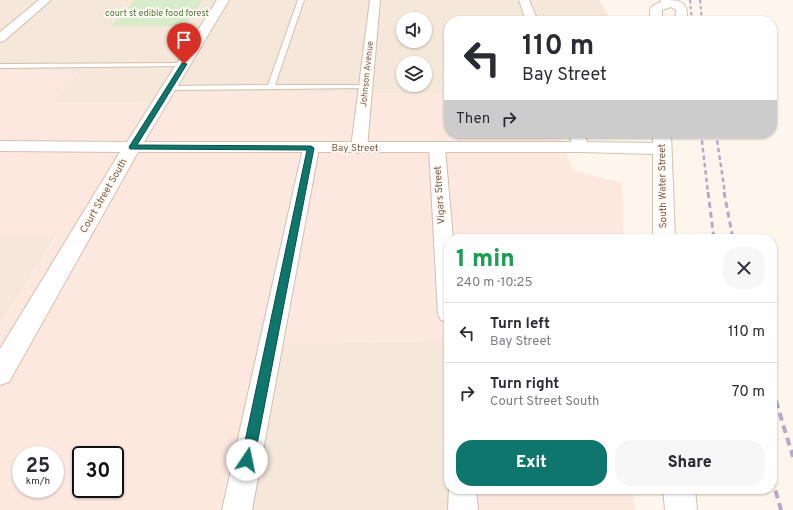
<!DOCTYPE html>
<html lang="en">
<head>
<meta charset="utf-8">
<style>
  :root { --surface:#fff; --page:#f7f7f7; --text:#2b2b33; --muted:#7c7c81; --line:#e1e1e2; --accent:#0f766e }
  body { margin:0; font-family:Overpass,sans-serif; background:var(--page); color:var(--text); height:100vh; display:flex; flex-direction:column; font-size:15px; white-space:nowrap }
  * { box-sizing:border-box; margin:0 }
  p { font-size:13px; color:var(--muted) }
  .icon { flex:none; width:22px; height:22px; fill:none; stroke:currentColor; stroke-width:2; stroke-linecap:round; stroke-linejoin:round }
  .map { position:relative; flex:1; overflow:hidden }
  .side { position:absolute; left:444px; top:234px; width:333px; height:260px; display:flex; flex-direction:column; background:var(--surface); border-radius:16px; box-shadow:0 1px 3px #0004 }
  .side>* { flex:none }
  .guide { position:absolute; left:444px; top:16px; width:333px; height:122px; border-radius:16px; box-shadow:0 1px 3px #0004; background:#fff; color:var(--text); overflow:hidden }
  .tools { position:absolute; left:396px; top:12px; display:grid; gap:8px }
  .tools a { display:grid; place-items:center; width:36px; height:36px; border-radius:50%; background:var(--surface); box-shadow:0 1px 3px #0004; font-size:20px }
  .speed { position:absolute; left:12px; top:446px; display:flex; gap:8px; font-size:20px; font-weight:700; text-align:center }
  .speed>* { display:grid; place-content:center; width:52px; height:52px; border-radius:50%; background:var(--surface); box-shadow:0 1px 3px #0004; line-height:1 }
  .speed small { font-size:10px; font-weight:400 }
  .speed .limit { border:2px solid #111; border-radius:6px; background:#fff; color:#111 }
  .pin { position:absolute; display:grid; place-items:center; width:34px; height:34px; color:#fff; margin:-41px -17px; border-radius:50% 50% 50% 0; rotate:-45deg; box-shadow:0 0 4px #0007 }
  .pin .icon { rotate:45deg }
  .me { position:absolute; width:44px; margin:-22px; rotate:11deg; stroke-linejoin:round; filter:drop-shadow(0 0 3px #0008) }
  .turn { display:flex; align-items:center; gap:14px; height:84px; padding:0 12px; font-size:18px }
  .turn .icon { width:52px; height:52px; stroke-width:2.5 }
  .turn b { display:block; font-size:28px; line-height:34px }
  .then { display:flex; align-items:center; height:38px; padding:0 12px; background:#0003; gap:8px; font-size:15px }
  .round { display:grid; place-items:center; flex:none; width:42px; height:42px; border-radius:16px; background:var(--page) }
  .overview { display:flex; align-items:center; justify-content:space-between; height:68px; padding:0 12px }
  h1 { font-size:24px; font-weight:800; line-height:30px; color:#1e9e55 }
  .action { display:flex; gap:8px; margin-top:auto; padding:8px 12px }
  .action a { flex:1; height:46px; border-radius:16px; background:var(--accent); color:#fff; font-size:16px; font-weight:800; line-height:46px; text-align:center }
  .action a+a { background:var(--page); color:var(--text) }
  ul { padding:0; list-style:none }
  li { display:flex; align-items:center; gap:12px; height:60px; padding:0 12px; border-top:1px solid var(--line) }
  li div { flex:1 }
  li b { display:block; font-size:15px }
  li em { font-style:normal }
  .map>svg:first-child { display:block }
  .residential { fill:#f5e8da; fill-rule:evenodd }
  .commercial { fill:#fde8e0; fill-rule:evenodd }
  .green { fill:#d8ecc9 }
  .lines { fill:none; stroke-linecap:round; stroke-linejoin:round }
  .lane-casing { stroke:#d1beb0; stroke-width:2 }
  .street-casing { stroke:#d1beb0; stroke-width:2 }
  .secondary-casing { stroke:#d6c0b0; stroke-width:2 }
  .lane { fill:#fff; fill-rule:evenodd }
  .street { fill:#fff; fill-rule:evenodd }
  .secondary { fill:#fff; fill-rule:evenodd }
  .rail-far3 { stroke:#b9a8c9; stroke-width:2; stroke-dasharray:3.5 2.5; stroke-linecap:butt }
  .rail-far2 { stroke:#b9a8c9; stroke-width:2.5; stroke-dasharray:4.5 3; stroke-linecap:butt }
  .rail-far1 { stroke:#b9a8c9; stroke-width:3; stroke-dasharray:6 4; stroke-linecap:butt }
  .rail { stroke:#b9a8c9; stroke-width:4; stroke-dasharray:8 5; stroke-linecap:butt }
  .route { fill:#0f766e; stroke:#0a4d48 }
  .labels { text-anchor:middle; dominant-baseline:central; stroke-width:4; stroke-linejoin:round; paint-order:stroke }
  .far-park-label { font-size:9px; fill:#537a41; stroke:#fffaf3 }
  .far-street-label { font-size:9px; fill:#7a5c4d; stroke:#fffaf3 }
  .street-label { font-size:10px; fill:#7a5c4d; stroke:#fffaf3 }
</style>
</head>
<body>
<div class="map">
<svg width="793" height="510" viewBox="0 0 793 510">
  <rect width="100%" height="100%" fill="#fdf6ec"/>
  <!-- residential -->
  <path class="residential" d="M 0,0 L 599,0 L 611,21 L 449,21 L 449,94 L 175,92 L 166,104 L 51,103 L 79,72 L 0,71 ZM 403,19 L 425,19 L 425,41 L 403,41 ZM 403,63 L 425,63 L 425,85 L 403,85 Z
    M 56,237 L 0,323 L 0,238 Z
    M 446,342 L 449,374 L 449,489 L 462,510 L 221,510 L 257,343 Z"/>
  <!-- commercial -->
  <path class="commercial" d="M 0,71 L 79,72 L 52,103 L 166,104 L 175,92 L 449,94 L 449,133 L 558,133 L 573,170 L 622,183 L 624,239 L 449,239 L 449,374 L 446,342 L 257,344 L 220,510 L 0,510 L 0,323 L 56,238 L 0,238 ZM 21,455 L 55,455 L 55,489 L 21,489 ZM 81,455 L 115,455 L 115,489 L 81,489 Z
    M 460,489 L 632,489 L 635,510 L 462,510 Z"/>
  <!-- green -->
  <path class="green" d="M 135,0 L 203,0 L 185,26 L 111,26 Z"/>
  <g class="lines">
    <defs>
      <path id="lane" d="M 298,0 L 304,0 L 275,85 L 366,85 L 369,87 L 368,88 L 169,90 L 166,88 L 169,86 L 268,85 Z
        M 186,63 L 186,65 L 184,66 L 0,68 L 0,64 Z"/>
      <path id="street" d="M 39,0 L 51,0 L 4,41 L 0,42 L 0,32 Z
        M 370,0 L 380,0 L 367,148 L 365,151 L 359,153 L 353,151 L 351,148 Z
        M 519,0 L 529,0 L 538,21 L 526,21 Z
        M 568,133 L 584,133 L 589,147 L 587,150 L 581,152 L 575,150 Z
        M 311,143 L 317,145 L 319,148 L 252,510 L 222,510 L 303,148 L 305,145 Z
        M 437,143 L 443,145 L 445,148 L 453,239 L 449,239 L 449,323 L 441,320 L 438,314 L 429,148 L 431,145 Z
        M 449,486 L 449,489 L 476,489 L 478,510 L 448,510 Z"/>
      <path id="secondary" d="M 217,0 L 229,0 L 144,142 L 581,142 L 653,143 L 653,133 L 671,133 L 675,239 L 653,239 L 653,154 L 581,152 L 138,152 L 9,382 L 0,385 L 0,349 L 120,152 L 0,151 L 0,141 L 127,142 Z
        M 660,0 C 679,0 689,0 687,21 L 675,21 L 676,10 L 671,7 L 662,10 L 662,21 L 650,21 C 650,8 648,7 661,2 Z
        M 663,489 L 695,489 L 697,510 L 665,510 Z"/>
    </defs>
    <!-- lane casing -->
    <use href="#lane" class="lane-casing"/>
    <!-- street casing -->
    <use href="#street" class="street-casing"/>
    <!-- secondary casing -->
    <use href="#secondary" class="secondary-casing"/>
    <!-- lane -->
    <use href="#lane" class="lane"/>
    <!-- street -->
    <use href="#street" class="street"/>
    <!-- secondary -->
    <use href="#secondary" class="secondary"/>
    <!-- rail-far3 -->
    <path class="rail-far3" d="M 690,0 L 692,21
      M 700,0 L 702,21"/>
    <!-- rail-far2 -->
    <path class="rail-far2" d="M 701,133 L 708,193
      M 716,133 L 725,193"/>
    <!-- rail-far1 -->
    <path class="rail-far1" d="M 708,192 L 714,239
      M 724,192 L 733,239"/>
    <!-- rail -->
    <path class="rail" d="M 772,388 L 793,457
      M 772,478 L 781,510"/>
  </g>
  <!-- route -->
  <path class="route" d="M 182,63 L 187,64 L 137,145 L 311,146 L 314,148 L 254,460 L 252,464 L 247,466 L 243,464 L 241,460 L 307,150 L 130,149 L 129,147 Z"/>
  <g class="labels">
    <!-- far-park labels -->
    <g class="far-park-label">
      <text x="157" y="13">court st edible food forest</text>
    </g>
    <!-- far-street labels -->
    <g class="far-street-label">
      <text transform="translate(367 74) rotate(-84)">Johnson Avenue</text>
    </g>
    <!-- street labels -->
    <g class="street-label">
      <text x="355" y="148">Bay Street</text>
      <text transform="translate(663 186) rotate(-91)">South Water Street</text>
      <text transform="translate(440 195) rotate(-94)">Vigars Street</text>
      <text transform="translate(104 196) rotate(-60)">Court Street South</text>
    </g>
  </g>
</svg>
<div class="tools">
<a><svg class="icon" aria-label="sound" viewBox="0 0 24 24"><path d="M4 9h4l5-4v14l-5-4H4zM17 9q2 3 0 6"/></svg></a>
<a><svg class="icon" aria-label="layers" viewBox="0 0 24 24"><path d="M12 4l9 5-9 5-9-5zM3 14l9 5 9-5"/></svg></a>
</div>
<div class="speed"><div>25<small>km/h</small></div><div class="limit">30</div></div>
<div class="pin" style="left:184px;top:64px;background:#d93025"><svg class="icon" aria-label="arrive" viewBox="0 0 24 24"><path d="M6 21V4h12l-3 4 3 4H6"/></svg></div>
<svg class="me" style="left:247px;top:460px" viewBox="-20 -20 40 40"><circle r="19" fill="#fff"/><path d="M0-13L10 11 0 6-10 11z" fill="#0f766e"/></svg>
<div class="guide">
<div class="turn"><svg class="icon" aria-label="left" viewBox="0 0 24 24"><path d="M17 20v-9H6M10 6l-5 5 5 5"/></svg><div><b>110 m</b>Bay Street</div></div>
<div class="then">Then<svg class="icon" aria-label="right" viewBox="0 0 24 24"><path d="M7 20v-9h11M14 6l5 5-5 5"/></svg></div>
</div>
<section class="side">
<div class="overview"><div><h1>1 min</h1><p>240 m · 10:25</p></div><a class="round"><svg class="icon" aria-label="close" viewBox="0 0 24 24"><path d="M6 6l12 12M18 6L6 18"/></svg></a></div>
<ul>
<li><svg class="icon" aria-label="left" viewBox="0 0 24 24"><path d="M17 20v-9H6M10 6l-5 5 5 5"/></svg><div><b>Turn left</b><p>Bay Street</p></div><em>110 m</em></li>
<li><svg class="icon" aria-label="right" viewBox="0 0 24 24"><path d="M7 20v-9h11M14 6l5 5-5 5"/></svg><div><b>Turn right</b><p>Court Street South</p></div><em>70 m</em></li>
</ul>
<div class="action"><a>Exit</a><a>Share</a></div>
</section>
</div>
</body>
</html>
